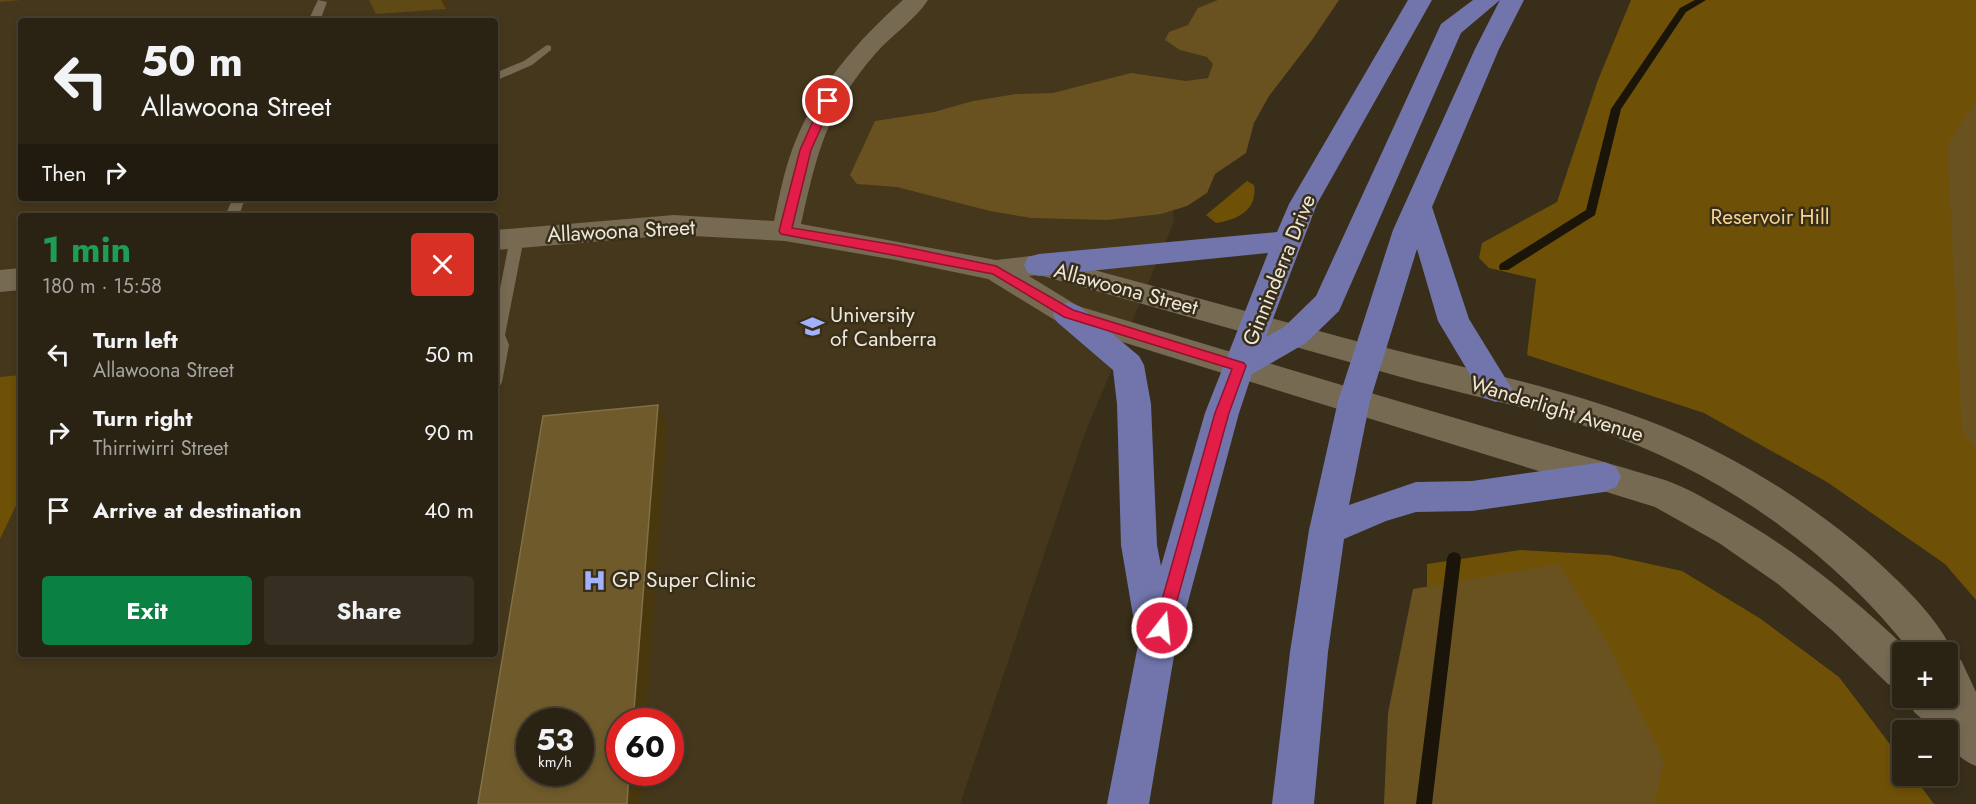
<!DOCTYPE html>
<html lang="en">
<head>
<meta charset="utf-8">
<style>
  :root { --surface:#2a2213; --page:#362f21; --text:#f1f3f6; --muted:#a5a4a0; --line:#463f33; --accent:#0b8043 }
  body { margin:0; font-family:Jost,sans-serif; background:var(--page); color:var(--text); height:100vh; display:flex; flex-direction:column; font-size:22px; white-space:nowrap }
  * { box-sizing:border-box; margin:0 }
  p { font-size:20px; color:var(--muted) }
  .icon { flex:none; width:33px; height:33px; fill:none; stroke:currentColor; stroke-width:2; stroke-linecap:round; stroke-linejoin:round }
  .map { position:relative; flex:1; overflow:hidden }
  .sheet { position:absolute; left:18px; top:213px; width:480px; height:444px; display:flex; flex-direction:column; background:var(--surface); border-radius:6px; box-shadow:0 3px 9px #0003,0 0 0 2px var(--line) }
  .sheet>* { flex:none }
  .top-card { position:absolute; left:18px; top:18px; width:480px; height:183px; border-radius:6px; box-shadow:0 3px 9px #0003,0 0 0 2px var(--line); background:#2a2213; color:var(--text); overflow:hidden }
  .tools { position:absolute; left:1892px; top:642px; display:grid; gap:12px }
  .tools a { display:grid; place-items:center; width:66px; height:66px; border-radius:6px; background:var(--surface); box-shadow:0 3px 9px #0003,0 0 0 2px var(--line); font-size:30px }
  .speed { position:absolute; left:516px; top:708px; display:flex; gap:12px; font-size:30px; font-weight:700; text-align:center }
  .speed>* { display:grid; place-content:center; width:78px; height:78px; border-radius:50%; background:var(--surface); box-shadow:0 3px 9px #0003,0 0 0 2px var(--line); line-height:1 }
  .speed small { font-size:15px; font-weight:400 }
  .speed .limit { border:9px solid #d22; background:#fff; color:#111 }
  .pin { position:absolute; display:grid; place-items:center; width:51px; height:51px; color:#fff; margin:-26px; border:3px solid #fff; border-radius:50%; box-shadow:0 2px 6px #0007 }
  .me { position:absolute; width:66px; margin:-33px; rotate:16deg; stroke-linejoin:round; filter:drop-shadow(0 0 4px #0008) }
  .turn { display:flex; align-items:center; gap:21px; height:126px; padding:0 24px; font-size:27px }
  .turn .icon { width:78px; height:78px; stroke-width:2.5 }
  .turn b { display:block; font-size:42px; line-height:51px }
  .then { display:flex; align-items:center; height:57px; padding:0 24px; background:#0003; gap:12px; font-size:22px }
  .round { display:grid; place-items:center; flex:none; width:63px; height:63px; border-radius:6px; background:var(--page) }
  .head { display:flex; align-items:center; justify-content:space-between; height:102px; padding:0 24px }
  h1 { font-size:36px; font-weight:700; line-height:45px; color:#1e9e55 }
  .action { display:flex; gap:12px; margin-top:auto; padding:12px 24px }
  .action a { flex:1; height:69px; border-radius:6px; background:var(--accent); color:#fff; font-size:24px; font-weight:700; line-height:69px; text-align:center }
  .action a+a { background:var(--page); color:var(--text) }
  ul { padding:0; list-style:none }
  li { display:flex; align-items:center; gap:18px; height:78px; padding:0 24px }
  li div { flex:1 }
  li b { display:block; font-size:22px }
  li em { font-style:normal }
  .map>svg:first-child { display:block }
  .built { fill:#45371b; fill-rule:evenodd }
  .green { fill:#6e5006 }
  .forest { fill:#6a5220 }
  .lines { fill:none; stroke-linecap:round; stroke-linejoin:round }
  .stream { fill:#1b1509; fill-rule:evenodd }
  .service { fill:#766a53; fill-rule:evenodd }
  .minor { fill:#766a53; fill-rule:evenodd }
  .tertiary { fill:#766a53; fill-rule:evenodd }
  .primary { fill:#7175ab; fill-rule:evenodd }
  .wall { fill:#5f4915 }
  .shaded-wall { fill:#49370e }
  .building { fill:#6e5a2a; stroke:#827046; stroke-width:1.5; fill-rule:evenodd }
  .route { fill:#e11d48; stroke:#92132f; stroke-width:1.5 }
  .labels { text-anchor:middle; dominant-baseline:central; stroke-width:5; stroke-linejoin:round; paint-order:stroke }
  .park-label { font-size:21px; fill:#f8d593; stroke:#382e19 }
  .street-label { font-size:21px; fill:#eee8db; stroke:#382e19 }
  .poi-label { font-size:21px; fill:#eee8db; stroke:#382e19; text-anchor:start }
</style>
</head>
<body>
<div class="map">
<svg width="1976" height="804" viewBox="0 0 1976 804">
  <rect width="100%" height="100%" fill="#382e19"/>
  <!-- built -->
  <path class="built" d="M 0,0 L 1315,0 L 1169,174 L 1174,222 L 1085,433 L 960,804 L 0,804 ZM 21,21 L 495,21 L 495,198 L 21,198 ZM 21,216 L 495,216 L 495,654 L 21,654 ZM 530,722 L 580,722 L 580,772 L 530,772 ZM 620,722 L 670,722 L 670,772 L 620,772 Z"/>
  <!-- green -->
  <path class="green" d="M 1631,0 L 1976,0 L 1976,600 L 1945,564 L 1827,482 L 1704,413 L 1527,355 L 1536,279 L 1489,268 L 1479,258 L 1482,243 L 1557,202 L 1598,80 Z
    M 1247,181 L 1254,185 C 1258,210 1237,220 1216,223 L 1206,215 Z
    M 21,375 L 21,495 L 0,539 L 0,377 Z
    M 1520,550 L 1609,555 L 1682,571 L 1761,619 L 1839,677 L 1902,760 L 1902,776 L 1913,776 L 1934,804 L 1426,804 L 1427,564 Z"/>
  <!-- forest -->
  <path class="forest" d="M 1218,0 L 1339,0 L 1312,40 L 1269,96 L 1254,123 L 1246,153 L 1215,174 L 1207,193 L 1187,206 L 1161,214 L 1107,220 L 1031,218 L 990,211 L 897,187 L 857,184 L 850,175 L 875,121 L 934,112 L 973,101 L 1016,94 L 1053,93 L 1131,73 L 1186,81 L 1208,78 L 1213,64 L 1207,57 L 1180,50 L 1165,40 L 1169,32 L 1188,25 L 1198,8 Z
    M 1976,101 L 1976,449 L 1962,430 L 1947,145 Z
    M 1559,564 L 1607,642 L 1664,761 L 1654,804 L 1384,804 L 1388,713 L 1413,589 Z"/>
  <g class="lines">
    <!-- stream -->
    <path class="stream" d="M 1695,0 L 1706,0 L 1686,12 L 1621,109 L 1595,215 L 1508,270 L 1500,270 L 1499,267 L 1500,264 L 1586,210 L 1611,109 L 1680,8 Z
      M 1454,552 L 1459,554 L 1461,558 L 1432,804 L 1416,804 L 1447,558 L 1449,554 Z"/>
    <!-- service -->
    <path class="service" d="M 318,0 L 327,2 L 320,21 L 308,21 Z
      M 547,45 L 551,46 L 551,50 L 532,65 L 495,81 L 495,73 L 524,61 Z
      M 233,198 L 251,198 L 243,204 L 239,216 L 225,216 Z
      M 517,233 L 524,238 L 505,335 L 509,345 L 502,382 L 500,386 L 495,388 L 495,314 L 510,238 Z"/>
    <!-- minor -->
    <path class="minor" d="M 903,0 L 928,0 C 916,19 892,35 876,53 C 827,109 817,153 801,224 L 996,260 L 1039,255 L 1378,347 L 1382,355 L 1378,363 L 1367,367 L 1039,275 L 1029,276 L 1078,306 L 1365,392 L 1370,401 L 1365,410 L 1354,414 L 1058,322 L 988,279 L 896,260 L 785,241 L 674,235 L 495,250 L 495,230 L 674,215 L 774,221 C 779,197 784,172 792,150 C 814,90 857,41 903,0 Z
      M 21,268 L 21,290 L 0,292 L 0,270 Z"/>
    <!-- tertiary -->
    <path class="tertiary" d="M 1367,343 C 1466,369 1569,388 1664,427 C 1738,458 1807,501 1868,553 C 1897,579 1937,616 1953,652 L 1952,656 L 1961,660 L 1976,692 L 1976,766 C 1961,760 1947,748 1947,730 L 1935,730 L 1914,712 L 1908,698 L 1947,698 L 1947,652 L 1911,652 C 1831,550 1720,472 1597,430 C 1518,403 1435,389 1356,364 L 1351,355 L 1356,346 Z
      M 1354,388 L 1665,480 C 1688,488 1709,501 1730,513 C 1797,551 1855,599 1910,652 L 1902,652 L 1902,690 L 1888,684 L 1833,631 L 1778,584 L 1719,543 L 1655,507 L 1342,410 L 1338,401 L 1342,392 Z"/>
    <!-- primary -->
    <path class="primary" d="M 1408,0 L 1432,0 L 1317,204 L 1266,337 L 1284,327 L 1316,296 L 1441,24 L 1473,0 L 1500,0 L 1461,33 L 1339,311 L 1306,343 L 1252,374 L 1239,413 L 1175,650 L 1149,804 L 1107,804 L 1138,645 L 1121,545 L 1117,404 L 1113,370 L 1057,322 L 1053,314 L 1057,306 L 1068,302 L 1079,306 L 1139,356 L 1144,365 L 1151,404 L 1157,545 L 1161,566 L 1205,413 L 1268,253 L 1039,276 L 1028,273 L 1024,265 L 1028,257 L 1039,254 L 1277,232 L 1289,204 Z
      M 1500,0 L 1524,0 L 1499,49 L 1432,207 L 1469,319 L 1512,389 L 1508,398 L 1496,402 L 1484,398 L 1438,321 L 1417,249 L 1370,401 L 1349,505 L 1416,482 L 1472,481 L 1604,462 L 1616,467 L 1621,477 L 1616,487 L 1604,492 L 1472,511 L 1416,512 L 1386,521 L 1344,539 L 1328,652 L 1314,804 L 1272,804 L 1290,652 L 1309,530 L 1338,401 L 1393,230 L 1475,49 Z"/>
  </g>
  <!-- wall -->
  <path class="wall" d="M 0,0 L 22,0 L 0,2 Z
    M 369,0 L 448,0 L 446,9 L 376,14 Z"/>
  <!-- shaded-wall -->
  <path class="shaded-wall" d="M 441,0 L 448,0 L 446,9 Z
    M 658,405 L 667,427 L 646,722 L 633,722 Z
    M 629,772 L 642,772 L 640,804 L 627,804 Z"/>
  <!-- building -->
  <path class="building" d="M 658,405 L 633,722 L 620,722 L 620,772 L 629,772 L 627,804 L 478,804 L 543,416 ZM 530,722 L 580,722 L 580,772 L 530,772 Z"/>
  <!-- route -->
  <path class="route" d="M 828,98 L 833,101 L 811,150 L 792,228 L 896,245 L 996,266 L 1073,310 L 1244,363 L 1246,366 L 1229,413 L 1168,633 L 1162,635 L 1157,633 L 1154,628 L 1215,413 L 1232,369 L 1064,317 L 993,274 L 781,234 L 779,231 L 800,150 L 822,101 Z"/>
  <!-- icons -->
  <defs>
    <symbol id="university-bare" viewBox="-9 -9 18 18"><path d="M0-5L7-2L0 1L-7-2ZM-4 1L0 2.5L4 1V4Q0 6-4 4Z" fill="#a2b2fd" stroke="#382e19" stroke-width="2.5" paint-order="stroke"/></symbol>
    <symbol id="hospital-bare" viewBox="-9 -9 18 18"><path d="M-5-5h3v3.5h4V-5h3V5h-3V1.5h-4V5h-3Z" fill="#a2b2fd" stroke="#382e19" stroke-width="2.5" paint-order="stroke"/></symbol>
  </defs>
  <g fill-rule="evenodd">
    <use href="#university-bare" x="796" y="310" width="33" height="33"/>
    <use href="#hospital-bare" x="578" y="564" width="33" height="33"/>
  </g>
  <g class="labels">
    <!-- park labels -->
    <g class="park-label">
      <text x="1770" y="217">Reservoir Hill</text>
    </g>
    <!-- street labels -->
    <g class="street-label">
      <text transform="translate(621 231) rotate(-3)">Allawoona Street</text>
      <text transform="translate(1279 270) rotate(-68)">Ginninderra Drive</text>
      <text transform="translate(1126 289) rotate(15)">Allawoona Street</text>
      <text transform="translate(1557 409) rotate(17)">Wanderlight Avenue</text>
    </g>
    <!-- poi labels -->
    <g class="poi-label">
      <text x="830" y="315">University<tspan x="830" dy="24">of Canberra</tspan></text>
      <text x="612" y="580">GP Super Clinic</text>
    </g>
  </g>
</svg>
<div class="tools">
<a>+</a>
<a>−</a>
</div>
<div class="speed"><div>53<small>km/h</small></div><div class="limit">60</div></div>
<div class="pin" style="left:828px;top:101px;background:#d93025"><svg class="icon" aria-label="arrive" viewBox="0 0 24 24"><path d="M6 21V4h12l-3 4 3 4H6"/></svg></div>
<svg class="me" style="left:1162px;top:628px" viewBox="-20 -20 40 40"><circle r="17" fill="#e11d48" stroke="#fff" stroke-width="3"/><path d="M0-11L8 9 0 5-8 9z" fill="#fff"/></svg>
<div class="top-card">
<div class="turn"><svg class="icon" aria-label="left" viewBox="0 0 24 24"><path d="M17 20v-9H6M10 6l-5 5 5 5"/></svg><div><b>50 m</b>Allawoona Street</div></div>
<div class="then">Then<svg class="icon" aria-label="right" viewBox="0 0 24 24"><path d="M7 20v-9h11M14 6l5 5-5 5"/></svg></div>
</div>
<section class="sheet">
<div class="head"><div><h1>1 min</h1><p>180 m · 15:58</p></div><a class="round" style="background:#d93025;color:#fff"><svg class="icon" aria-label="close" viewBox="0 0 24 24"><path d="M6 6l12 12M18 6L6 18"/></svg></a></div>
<ul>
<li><svg class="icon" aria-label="left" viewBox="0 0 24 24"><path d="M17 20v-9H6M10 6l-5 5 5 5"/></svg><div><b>Turn left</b><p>Allawoona Street</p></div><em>50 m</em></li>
<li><svg class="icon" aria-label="right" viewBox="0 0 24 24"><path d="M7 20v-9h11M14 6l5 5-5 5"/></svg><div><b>Turn right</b><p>Thirriwirri Street</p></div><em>90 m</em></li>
<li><svg class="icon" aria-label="arrive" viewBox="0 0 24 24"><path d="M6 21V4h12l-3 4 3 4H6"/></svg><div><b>Arrive at destination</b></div><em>40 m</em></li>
</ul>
<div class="action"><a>Exit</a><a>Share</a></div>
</section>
</div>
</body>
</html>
